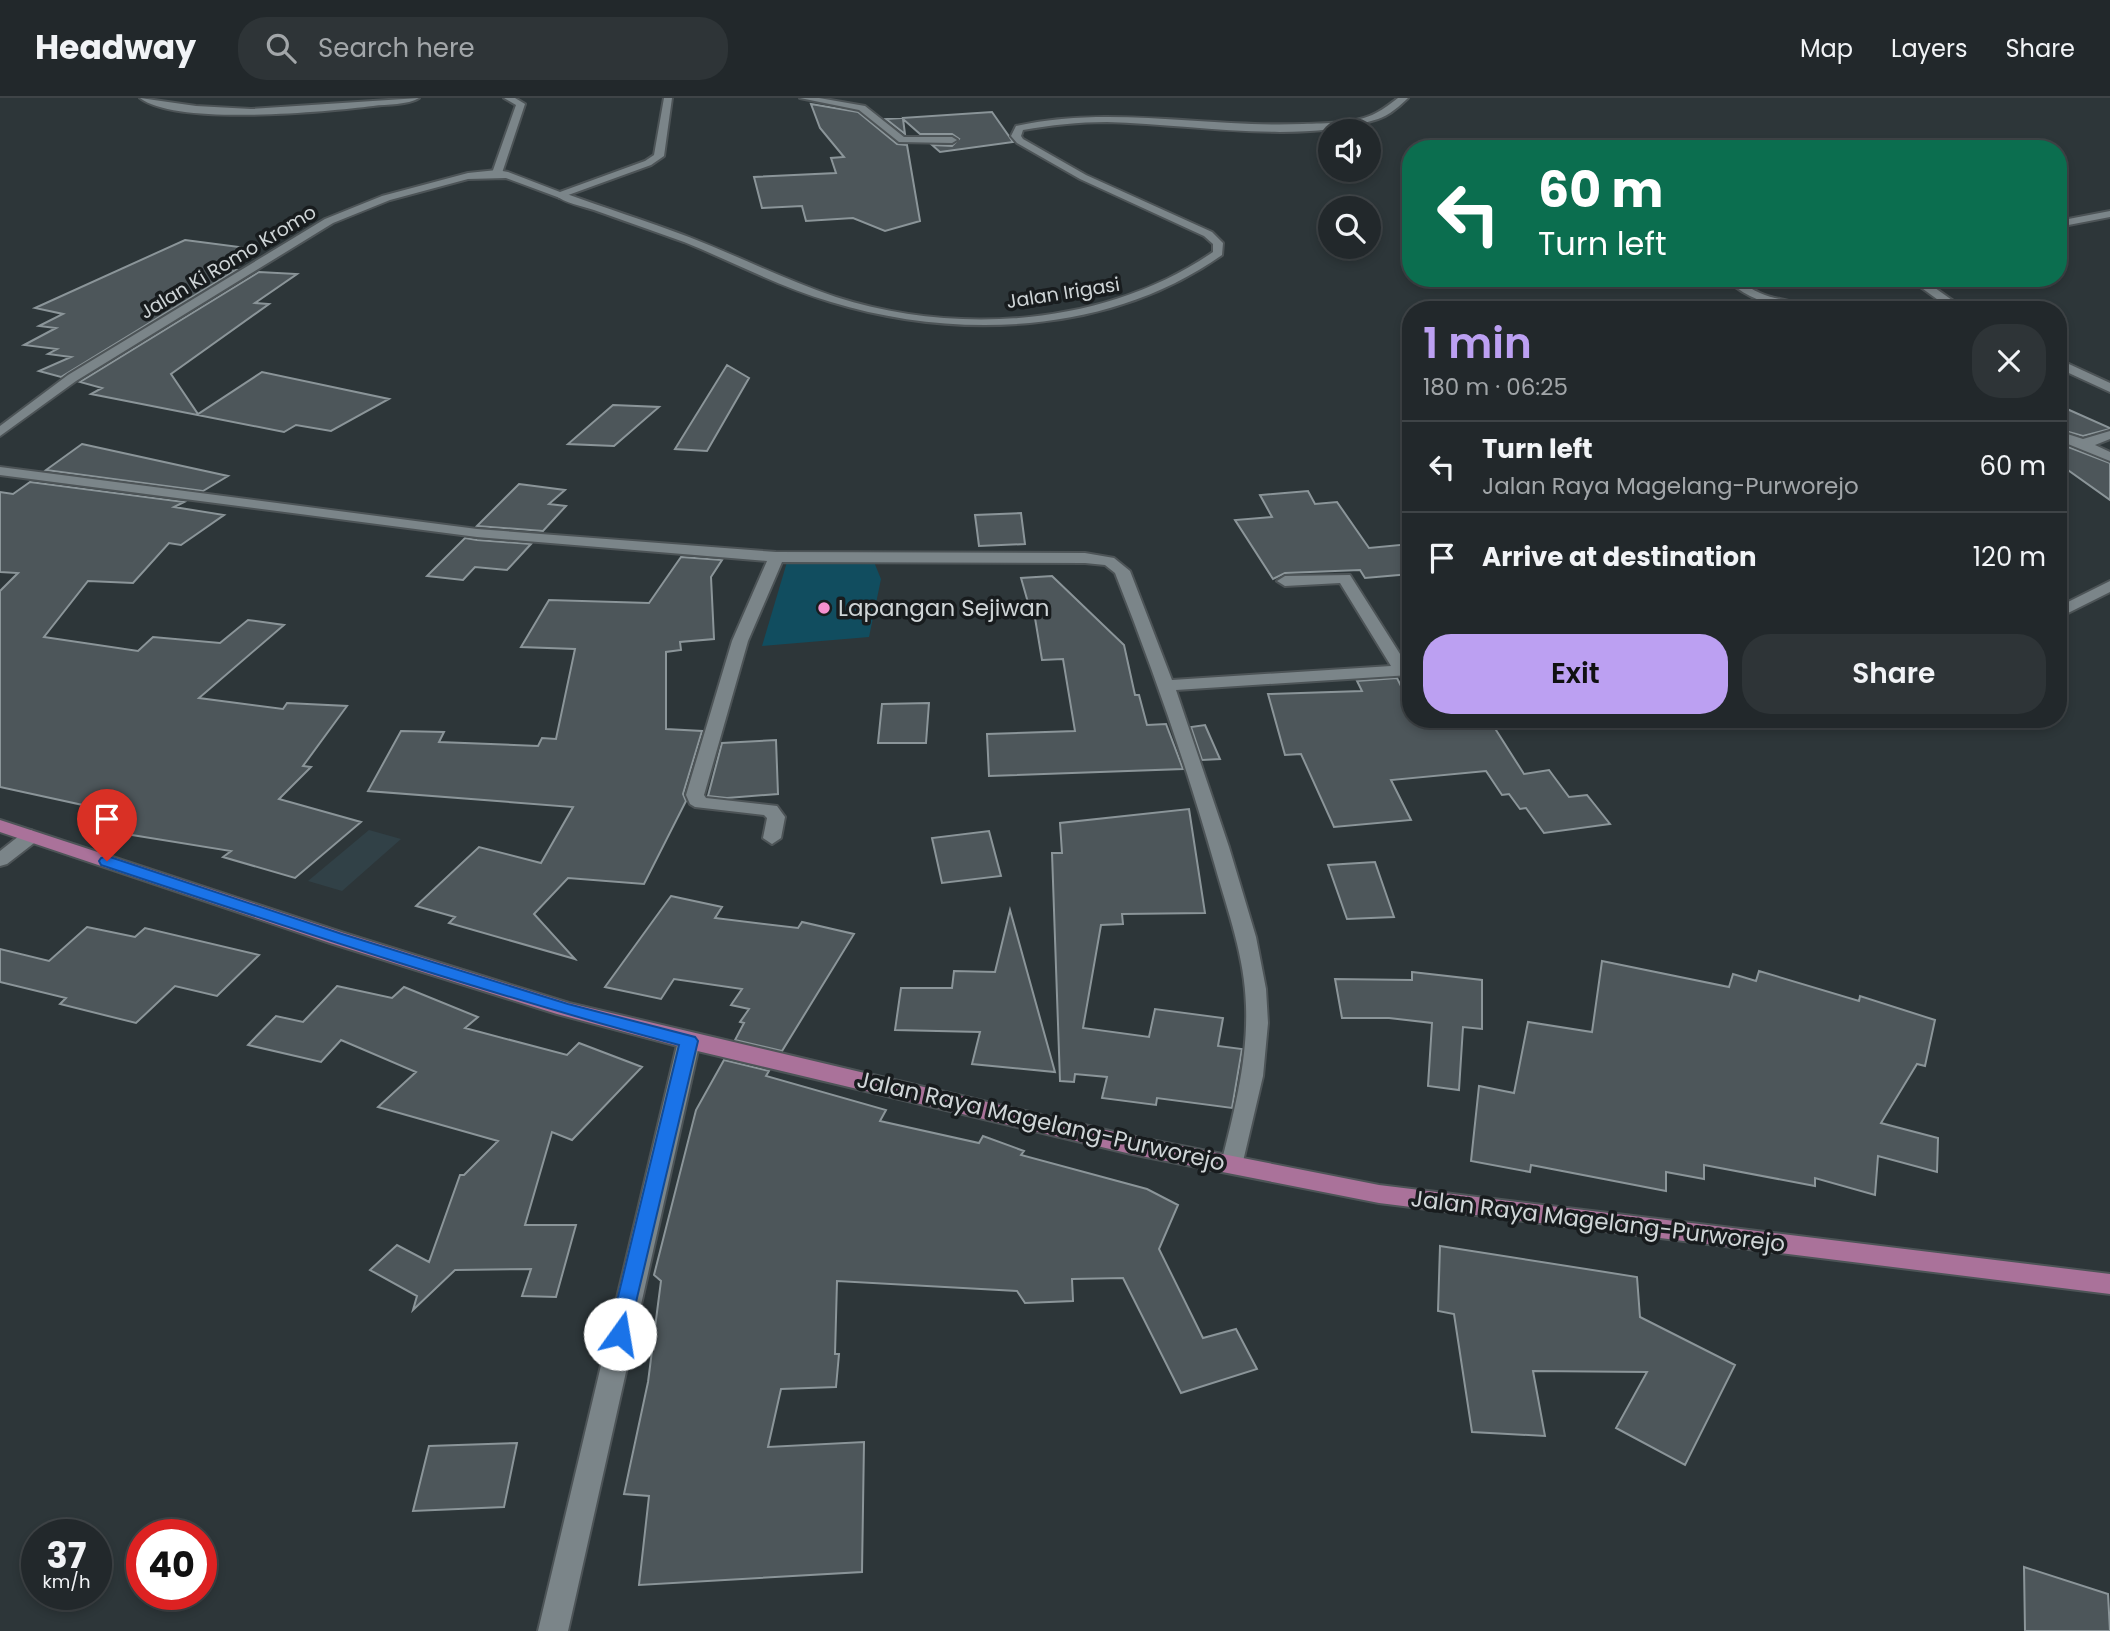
<!DOCTYPE html>
<html lang="en">
<head>
<meta charset="utf-8">
<style>
  :root { --surface:#22282b; --page:#2e3437; --text:#f1f3f6; --muted:#a2a6a9; --line:#3f4447; --accent:#bca0f2 }
  body { margin:0; font-family:Poppins,sans-serif; background:var(--page); color:var(--text); height:100vh; display:flex; flex-direction:column; font-size:26px; white-space:nowrap }
  * { box-sizing:border-box; margin:0 }
  p { font-size:23px; color:var(--muted) }
  .icon { flex:none; width:38px; height:38px; fill:none; stroke:currentColor; stroke-width:2; stroke-linecap:round; stroke-linejoin:round }
  .map { position:relative; flex:1; overflow:hidden }
  .side { position:absolute; left:1402px; top:203px; width:665px; height:427px; display:flex; flex-direction:column; background:var(--surface); border-radius:28px; box-shadow:0 4px 10px #0003,0 0 0 2px var(--line) }
  .side>* { flex:none }
  .hud { position:absolute; left:1402px; top:42px; width:665px; height:147px; border-radius:28px; box-shadow:0 4px 10px #0003,0 0 0 2px var(--line); background:#0b6e4f; color:#fff; overflow:hidden }
  .fabs { position:absolute; left:1318px; top:21px; display:grid; gap:14px }
  .fabs a { display:grid; place-items:center; width:63px; height:63px; border-radius:50%; background:var(--surface); box-shadow:0 4px 10px #0003,0 0 0 2px var(--line); font-size:35px }
  .speed { position:absolute; left:21px; top:1421px; display:flex; gap:14px; font-size:35px; font-weight:700; text-align:center }
  .speed>* { display:grid; place-content:center; width:91px; height:91px; border-radius:50%; background:var(--surface); box-shadow:0 4px 10px #0003,0 0 0 2px var(--line); line-height:1 }
  .speed small { font-size:18px; font-weight:400 }
  .speed .limit { border:10px solid #d22; background:#fff; color:#111 }
  .pin { position:absolute; display:grid; place-items:center; width:60px; height:60px; color:#fff; margin:-72px -30px; border-radius:50% 50% 50% 0; rotate:-45deg; box-shadow:0 0 7px #0007 }
  .pin .icon { rotate:45deg }
  .me { position:absolute; width:77px; margin:-38px; rotate:13deg; stroke-linejoin:round; filter:drop-shadow(0 0 5px #0008) }
  .turn { display:flex; align-items:center; gap:24px; height:147px; padding:0 21px; font-size:32px }
  .turn .icon { width:91px; height:91px; stroke-width:2.5 }
  .turn b { display:block; font-size:49px; line-height:60px }
  .round { display:grid; place-items:center; flex:none; width:74px; height:74px; border-radius:28px; background:var(--page) }
  .overview { display:flex; align-items:center; justify-content:space-between; height:119px; padding:0 21px }
  h1 { font-size:42px; font-weight:600; line-height:52px; color:var(--accent) }
  .cta { display:flex; gap:14px; margin-top:auto; padding:14px 21px }
  .cta a { flex:1; height:80px; border-radius:28px; background:var(--accent); color:#111; font-size:28px; font-weight:600; line-height:80px; text-align:center }
  .cta a+a { background:var(--page); color:var(--text) }
  ul { padding:0; list-style:none }
  li { display:flex; align-items:center; gap:21px; height:91px; padding:0 21px; border-top:2px solid var(--line) }
  li div { flex:1 }
  li b { display:block; font-size:26px }
  li em { font-style:normal }
  header { display:flex; align-items:center; gap:42px; box-sizing:border-box; height:98px; padding:0 35px; background:var(--surface); border-bottom:2px solid var(--line) }
  header strong { font-size:33px }
  nav { display:flex; gap:38px; margin-inline-start:auto; font-size:24px }
  .search { width:490px; height:63px; background:var(--page); display:flex; align-items:center; gap:18px; box-sizing:border-box; padding:0 24px; border-radius:28px; color:var(--muted); font-size:26px }
  .map>svg:first-child { display:block }
  .built { fill:#314147 }
  .green { fill:#114d5f }
  .building { fill:#4d565a; stroke:#8b9599; stroke-width:2 }
  .lines { fill:none; stroke-linecap:round; stroke-linejoin:round }
  .minor-casing { stroke:#4d5457; stroke-width:4 }
  .tertiary-casing { stroke:#4d5457; stroke-width:4 }
  .primary-casing { stroke:#4d5457; stroke-width:4 }
  .minor { fill:#7b8589; fill-rule:evenodd }
  .tertiary { fill:#7b8589; fill-rule:evenodd }
  .primary { fill:#aa729a; fill-rule:evenodd }
  .route { fill:#1a73e8; stroke:#114b97; stroke-width:2 }
  .poi-dot { fill:#f690cf; stroke:#181c1e; stroke-width:2.5 }
  .labels { text-anchor:middle; dominant-baseline:central; stroke-width:7; stroke-linejoin:round; paint-order:stroke }
  .far-street-label { font-size:19px; fill:#cfd5d7; stroke:#181c1e }
  .poi-label { font-size:23px; fill:#cfd5d7; stroke:#181c1e; text-anchor:start }
  .street-label { font-size:23px; fill:#cfd5d7; stroke:#181c1e }
</style>
</head>
<body>
<header>
<strong>Headway</strong>
<div class="search"><svg class="icon" aria-label="search" viewBox="0 0 24 24"><circle cx="10" cy="10" r="6"/><path d="M15 15l6 6"/></svg>Search here</div>
<nav><a>Map</a><a>Layers</a><a>Share</a></nav>
</header>
<div class="map">
<svg width="2110" height="1533" viewBox="0 0 2110 1533">
  <rect width="100%" height="100%" fill="#2d3639"/>
  <!-- built -->
  <path class="built" d="M 369,732 L 401,741 L 342,793 L 308,783 Z"/>
  <!-- green -->
  <path class="green" d="M 787,464 L 874,464 L 881,481 L 869,539 L 762,548 Z"/>
  <!-- building -->
  <path class="building" d="M 811,6 L 858,14 L 897,46 L 907,47 L 920,123 L 885,133 L 853,120 L 806,123 L 802,108 L 762,110 L 754,79 L 836,75 L 831,60 L 844,59 L 820,30 Z
    M 992,14 L 1013,44 L 940,54 L 932,47 L 952,48 L 959,41 L 952,36 L 920,36 L 903,21 L 905,36 L 886,21 Z
    M 185,142 L 247,150 L 208,170 L 236,172 L 61,279 L 39,273 L 71,259 L 48,256 L 57,251 L 24,247 L 56,230 L 39,228 L 63,216 L 35,210 Z
    M 259,174 L 297,176 L 255,205 L 269,206 L 171,276 L 198,316 L 262,274 L 389,301 L 331,333 L 296,327 L 284,334 L 91,296 L 102,290 L 80,284 Z
    M 727,267 L 749,280 L 707,353 L 675,351 Z
    M 613,307 L 659,309 L 614,348 L 568,346 Z
    M 2058,307 L 2110,330 L 2110,331 L 2083,338 L 2058,331 Z
    M 2058,345 L 2110,365 L 2110,402 L 2058,365 Z
    M 82,346 L 228,378 L 203,393 L 46,372 Z
    M 30,384 L 184,404 L 174,409 L 224,417 L 181,447 L 169,445 L 133,485 L 88,483 L 44,539 L 138,553 L 153,539 L 220,545 L 248,522 L 284,527 L 199,600 L 283,611 L 287,605 L 347,608 L 303,668 L 311,669 L 279,701 L 361,724 L 295,780 L 223,759 L 231,753 L 95,731 L 110,713 L 0,689 L 0,493 L 18,475 L 0,474 L 0,394 L 13,396 Z
    M 519,386 L 565,392 L 549,406 L 566,408 L 543,433 L 477,428 Z
    M 1308,393 L 1315,406 L 1337,404 L 1369,450 L 1410,446 L 1410,476 L 1365,480 L 1360,472 L 1285,475 L 1273,481 L 1235,422 L 1272,419 L 1260,397 Z
    M 1021,415 L 1025,446 L 979,448 L 975,417 Z
    M 465,440 L 477,442 L 531,446 L 507,472 L 475,469 L 463,482 L 427,478 Z
    M 681,459 L 722,462 L 711,479 L 714,541 L 680,544 L 681,552 L 666,554 L 666,631 L 702,633 L 683,696 L 686,703 L 644,786 L 568,780 L 534,816 L 575,861 L 449,825 L 455,819 L 416,808 L 479,749 L 541,765 L 573,709 L 368,693 L 401,633 L 444,634 L 439,644 L 538,648 L 542,640 L 556,641 L 575,551 L 521,549 L 549,502 L 649,505 Z
    M 1052,478 L 1124,547 L 1135,597 L 1139,597 L 1147,627 L 1166,626 L 1183,671 L 989,678 L 987,636 L 1075,633 L 1063,561 L 1042,562 L 1033,508 L 1029,508 L 1021,480 Z
    M 1397,580 L 1410,606 L 1410,621 L 1489,621 L 1524,676 L 1549,672 L 1569,699 L 1587,697 L 1610,726 L 1544,735 L 1526,710 L 1520,711 L 1509,696 L 1502,697 L 1486,673 L 1391,682 L 1411,722 L 1334,729 L 1301,656 L 1285,657 L 1268,596 L 1362,593 L 1357,583 Z
    M 929,605 L 926,645 L 878,645 L 882,606 Z
    M 1205,627 L 1220,661 L 1202,662 L 1191,629 Z
    M 776,642 L 778,696 L 727,700 L 708,698 L 722,645 Z
    M 1189,711 L 1205,815 L 1122,816 L 1123,826 L 1101,827 L 1083,930 L 1149,939 L 1155,911 L 1223,920 L 1218,948 L 1242,951 L 1232,1010 L 1157,1000 L 1156,1007 L 1102,1000 L 1107,979 L 1075,976 L 1074,984 L 1060,983 L 1052,755 L 1062,755 L 1060,725 Z
    M 989,733 L 1001,778 L 942,785 L 932,740 Z
    M 1375,764 L 1394,819 L 1347,821 L 1328,767 Z
    M 671,798 L 722,809 L 715,820 L 798,830 L 802,824 L 854,836 L 782,953 L 735,942 L 744,925 L 740,924 L 749,911 L 731,907 L 742,891 L 674,881 L 661,901 L 605,889 Z
    M 1010,812 L 1055,974 L 972,966 L 980,934 L 895,932 L 901,890 L 952,890 L 954,873 L 995,874 Z
    M 87,829 L 135,839 L 145,830 L 259,857 L 217,898 L 175,888 L 136,925 L 60,906 L 66,900 L 0,884 L 0,851 L 49,863 Z
    M 1602,863 L 1729,889 L 1733,876 L 1756,883 L 1759,873 L 1859,903 L 1860,898 L 1935,922 L 1925,968 L 1917,966 L 1881,1025 L 1938,1040 L 1937,1074 L 1878,1058 L 1875,1097 L 1815,1080 L 1815,1088 L 1704,1067 L 1704,1081 L 1666,1074 L 1666,1093 L 1531,1067 L 1530,1074 L 1471,1063 L 1479,988 L 1514,995 L 1528,924 L 1592,934 Z
    M 1412,874 L 1482,882 L 1482,931 L 1463,929 L 1459,992 L 1428,988 L 1432,925 L 1389,920 L 1342,920 L 1335,881 L 1412,882 Z
    M 337,888 L 392,900 L 404,889 L 478,919 L 465,930 L 567,957 L 579,945 L 642,969 L 572,1042 L 552,1034 L 525,1127 L 576,1127 L 556,1199 L 522,1198 L 531,1171 L 455,1172 L 413,1212 L 417,1198 L 370,1172 L 397,1147 L 429,1164 L 460,1077 L 464,1077 L 498,1043 L 378,1009 L 416,974 L 341,942 L 321,964 L 248,947 L 276,918 L 303,924 Z
    M 724,962 L 769,973 L 766,978 L 886,1012 L 880,1023 L 979,1045 L 983,1038 L 1024,1053 L 1021,1057 L 1147,1091 L 1178,1107 L 1159,1151 L 1203,1240 L 1236,1231 L 1257,1271 L 1181,1295 L 1123,1180 L 1072,1181 L 1073,1203 L 1025,1205 L 1017,1193 L 837,1183 L 835,1256 L 839,1256 L 836,1289 L 781,1291 L 768,1349 L 864,1344 L 862,1474 L 639,1487 L 649,1398 L 624,1396 L 648,1284 L 661,1183 L 654,1177 L 696,1012 Z
    M 1440,1148 L 1637,1179 L 1640,1219 L 1735,1267 L 1685,1367 L 1616,1330 L 1647,1274 L 1533,1273 L 1545,1338 L 1472,1334 L 1454,1216 L 1438,1213 Z
    M 517,1345 L 504,1409 L 413,1413 L 429,1348 Z
    M 2024,1469 L 2108,1496 L 2110,1533 L 2025,1533 Z"/>
  <g class="lines">
    <defs>
      <path id="minor" d="M 140,0 L 196,8 L 251,11 L 419,0 C 408,7 387,6 373,8 C 325,14 176,28 140,0 Z
        M 504,0 L 515,0 L 525,6 L 502,75 L 497,78 L 492,75 L 516,7 Z
        M 800,0 L 819,0 L 865,8 L 904,39 L 952,39 L 957,42 L 952,45 L 899,44 L 859,12 Z
        M 1398,0 L 1408,0 C 1401,7 1388,18 1378,21 C 1299,47 1191,26 1107,24 C 1078,24 1051,27 1023,32 L 1021,38 L 1023,41 L 1086,77 L 1212,134 L 1223,145 L 1222,157 C 1110,236 959,243 831,204 C 780,189 733,164 684,144 C 654,133 624,123 594,112 C 581,108 565,105 555,97 L 564,95 C 605,110 647,123 689,139 C 738,158 785,182 836,199 C 958,238 1106,228 1213,154 L 1213,146 L 1204,138 L 1080,81 L 1017,45 L 1011,38 L 1016,28 C 1110,7 1207,30 1303,26 C 1326,25 1356,26 1376,15 C 1384,11 1391,5 1398,0 Z
        M 2110,113 L 2110,119 L 2058,129 L 2058,123 Z
        M 1725,180 C 1741,180 1746,189 1760,195 C 1776,203 1794,200 1809,212 C 1779,212 1746,201 1725,180 Z
        M 1908,180 L 1921,180 L 1966,212 L 1952,212 Z
        M 2058,261 L 2110,285 L 2110,294 L 2058,270 Z
        M 2058,333 L 2083,341 L 2110,333 L 2110,341 L 2095,347 L 2110,354 L 2110,363 L 2058,342 Z
        M 0,369 L 477,431 L 776,454 L 1085,455 L 1114,460 L 1130,473 L 1172,582 L 1391,568 L 1340,485 L 1285,488 L 1277,483 L 1285,478 L 1350,477 L 1407,567 L 1410,567 L 1410,577 L 1176,592 L 1229,749 L 1256,839 L 1266,891 L 1268,925 L 1263,978 L 1241,1072 L 1233,1075 L 1225,1072 L 1221,1066 C 1234,1015 1248,961 1246,908 C 1245,860 1228,814 1215,768 C 1187,669 1153,571 1115,475 L 1105,467 L 1085,465 L 782,464 L 748,543 L 704,697 L 706,700 L 777,708 L 785,719 L 781,740 L 772,746 L 763,740 L 767,720 L 764,717 L 695,709 L 690,706 L 686,697 L 732,543 L 767,463 L 477,439 L 0,377 Z
        M 2110,483 L 2110,494 L 2058,520 L 2058,509 Z
        M 31,732 L 40,738 L 38,742 L 7,766 L 0,768 L 0,753 L 24,734 Z"/>
      <path id="tertiary" d="M 664,0 L 672,0 L 664,58 L 651,67 L 560,100 L 506,80 L 468,81 L 390,102 L 333,125 L 76,283 L 0,338 L 0,328 L 68,277 L 325,121 L 382,98 L 468,75 L 497,72 L 508,74 L 560,94 L 645,63 L 654,57 Z
        M 689,935 L 697,938 L 700,943 L 568,1533 L 538,1533 L 678,943 L 681,938 Z"/>
      <path id="primary" d="M 0,722 L 344,835 L 569,905 L 1131,1038 L 1379,1087 L 2110,1176 L 2110,1196 L 1379,1105 L 1131,1056 L 689,951 L 557,916 L 330,845 L 0,734 Z"/>
    </defs>
    <!-- minor casing -->
    <use href="#minor" class="minor-casing"/>
    <!-- tertiary casing -->
    <use href="#tertiary" class="tertiary-casing"/>
    <!-- primary casing -->
    <use href="#primary" class="primary-casing"/>
    <!-- minor -->
    <use href="#minor" class="minor"/>
    <!-- tertiary -->
    <use href="#tertiary" class="tertiary"/>
    <!-- primary -->
    <use href="#primary" class="primary"/>
  </g>
  <!-- route -->
  <path class="route" d="M 107,758 L 342,836 L 568,906 L 695,939 L 698,943 L 627,1242 L 620,1245 L 612,1242 L 609,1236 L 679,947 C 484,895 293,831 101,767 L 99,763 L 101,760 Z"/>
  <!-- markers -->
  <circle class="poi-dot" cx="824" cy="510" r="7"/>
  <g class="labels">
    <!-- far-street labels -->
    <g class="far-street-label">
      <text transform="translate(228 164) rotate(-31)">Jalan Ki Romo Kromo</text>
      <text transform="translate(1063 195) rotate(-9)">Jalan Irigasi</text>
    </g>
    <!-- poi labels -->
    <g class="poi-label">
      <text x="838" y="510">Lapangan Sejiwan</text>
    </g>
    <!-- street labels -->
    <g class="street-label">
      <text transform="translate(1041 1023) rotate(13)">Jalan Raya Magelang-Purworejo</text>
      <text transform="translate(1598 1123) rotate(7)">Jalan Raya Magelang-Purworejo</text>
    </g>
  </g>
</svg>
<div class="fabs">
<a><svg class="icon" aria-label="sound" viewBox="0 0 24 24"><path d="M4 9h4l5-4v14l-5-4H4zM17 9q2 3 0 6"/></svg></a>
<a><svg class="icon" aria-label="search" viewBox="0 0 24 24"><circle cx="10" cy="10" r="6"/><path d="M15 15l6 6"/></svg></a>
</div>
<div class="speed"><div>37<small>km/h</small></div><div class="limit">40</div></div>
<div class="pin" style="left:107px;top:763px;background:#d93025"><svg class="icon" aria-label="arrive" viewBox="0 0 24 24"><path d="M6 21V4h12l-3 4 3 4H6"/></svg></div>
<svg class="me" style="left:620px;top:1236px" viewBox="-20 -20 40 40"><circle r="19" fill="#fff"/><path d="M0-13L10 11 0 6-10 11z" fill="#1a73e8"/></svg>
<div class="hud">
<div class="turn"><svg class="icon" aria-label="left" viewBox="0 0 24 24"><path d="M17 20v-9H6M10 6l-5 5 5 5"/></svg><div><b>60 m</b>Turn left</div></div>
</div>
<section class="side">
<div class="overview"><div><h1>1 min</h1><p>180 m · 06:25</p></div><a class="round"><svg class="icon" aria-label="close" viewBox="0 0 24 24"><path d="M6 6l12 12M18 6L6 18"/></svg></a></div>
<ul>
<li><svg class="icon" aria-label="left" viewBox="0 0 24 24"><path d="M17 20v-9H6M10 6l-5 5 5 5"/></svg><div><b>Turn left</b><p>Jalan Raya Magelang-Purworejo</p></div><em>60 m</em></li>
<li><svg class="icon" aria-label="arrive" viewBox="0 0 24 24"><path d="M6 21V4h12l-3 4 3 4H6"/></svg><div><b>Arrive at destination</b></div><em>120 m</em></li>
</ul>
<div class="cta"><a>Exit</a><a>Share</a></div>
</section>
</div>
</body>
</html>
